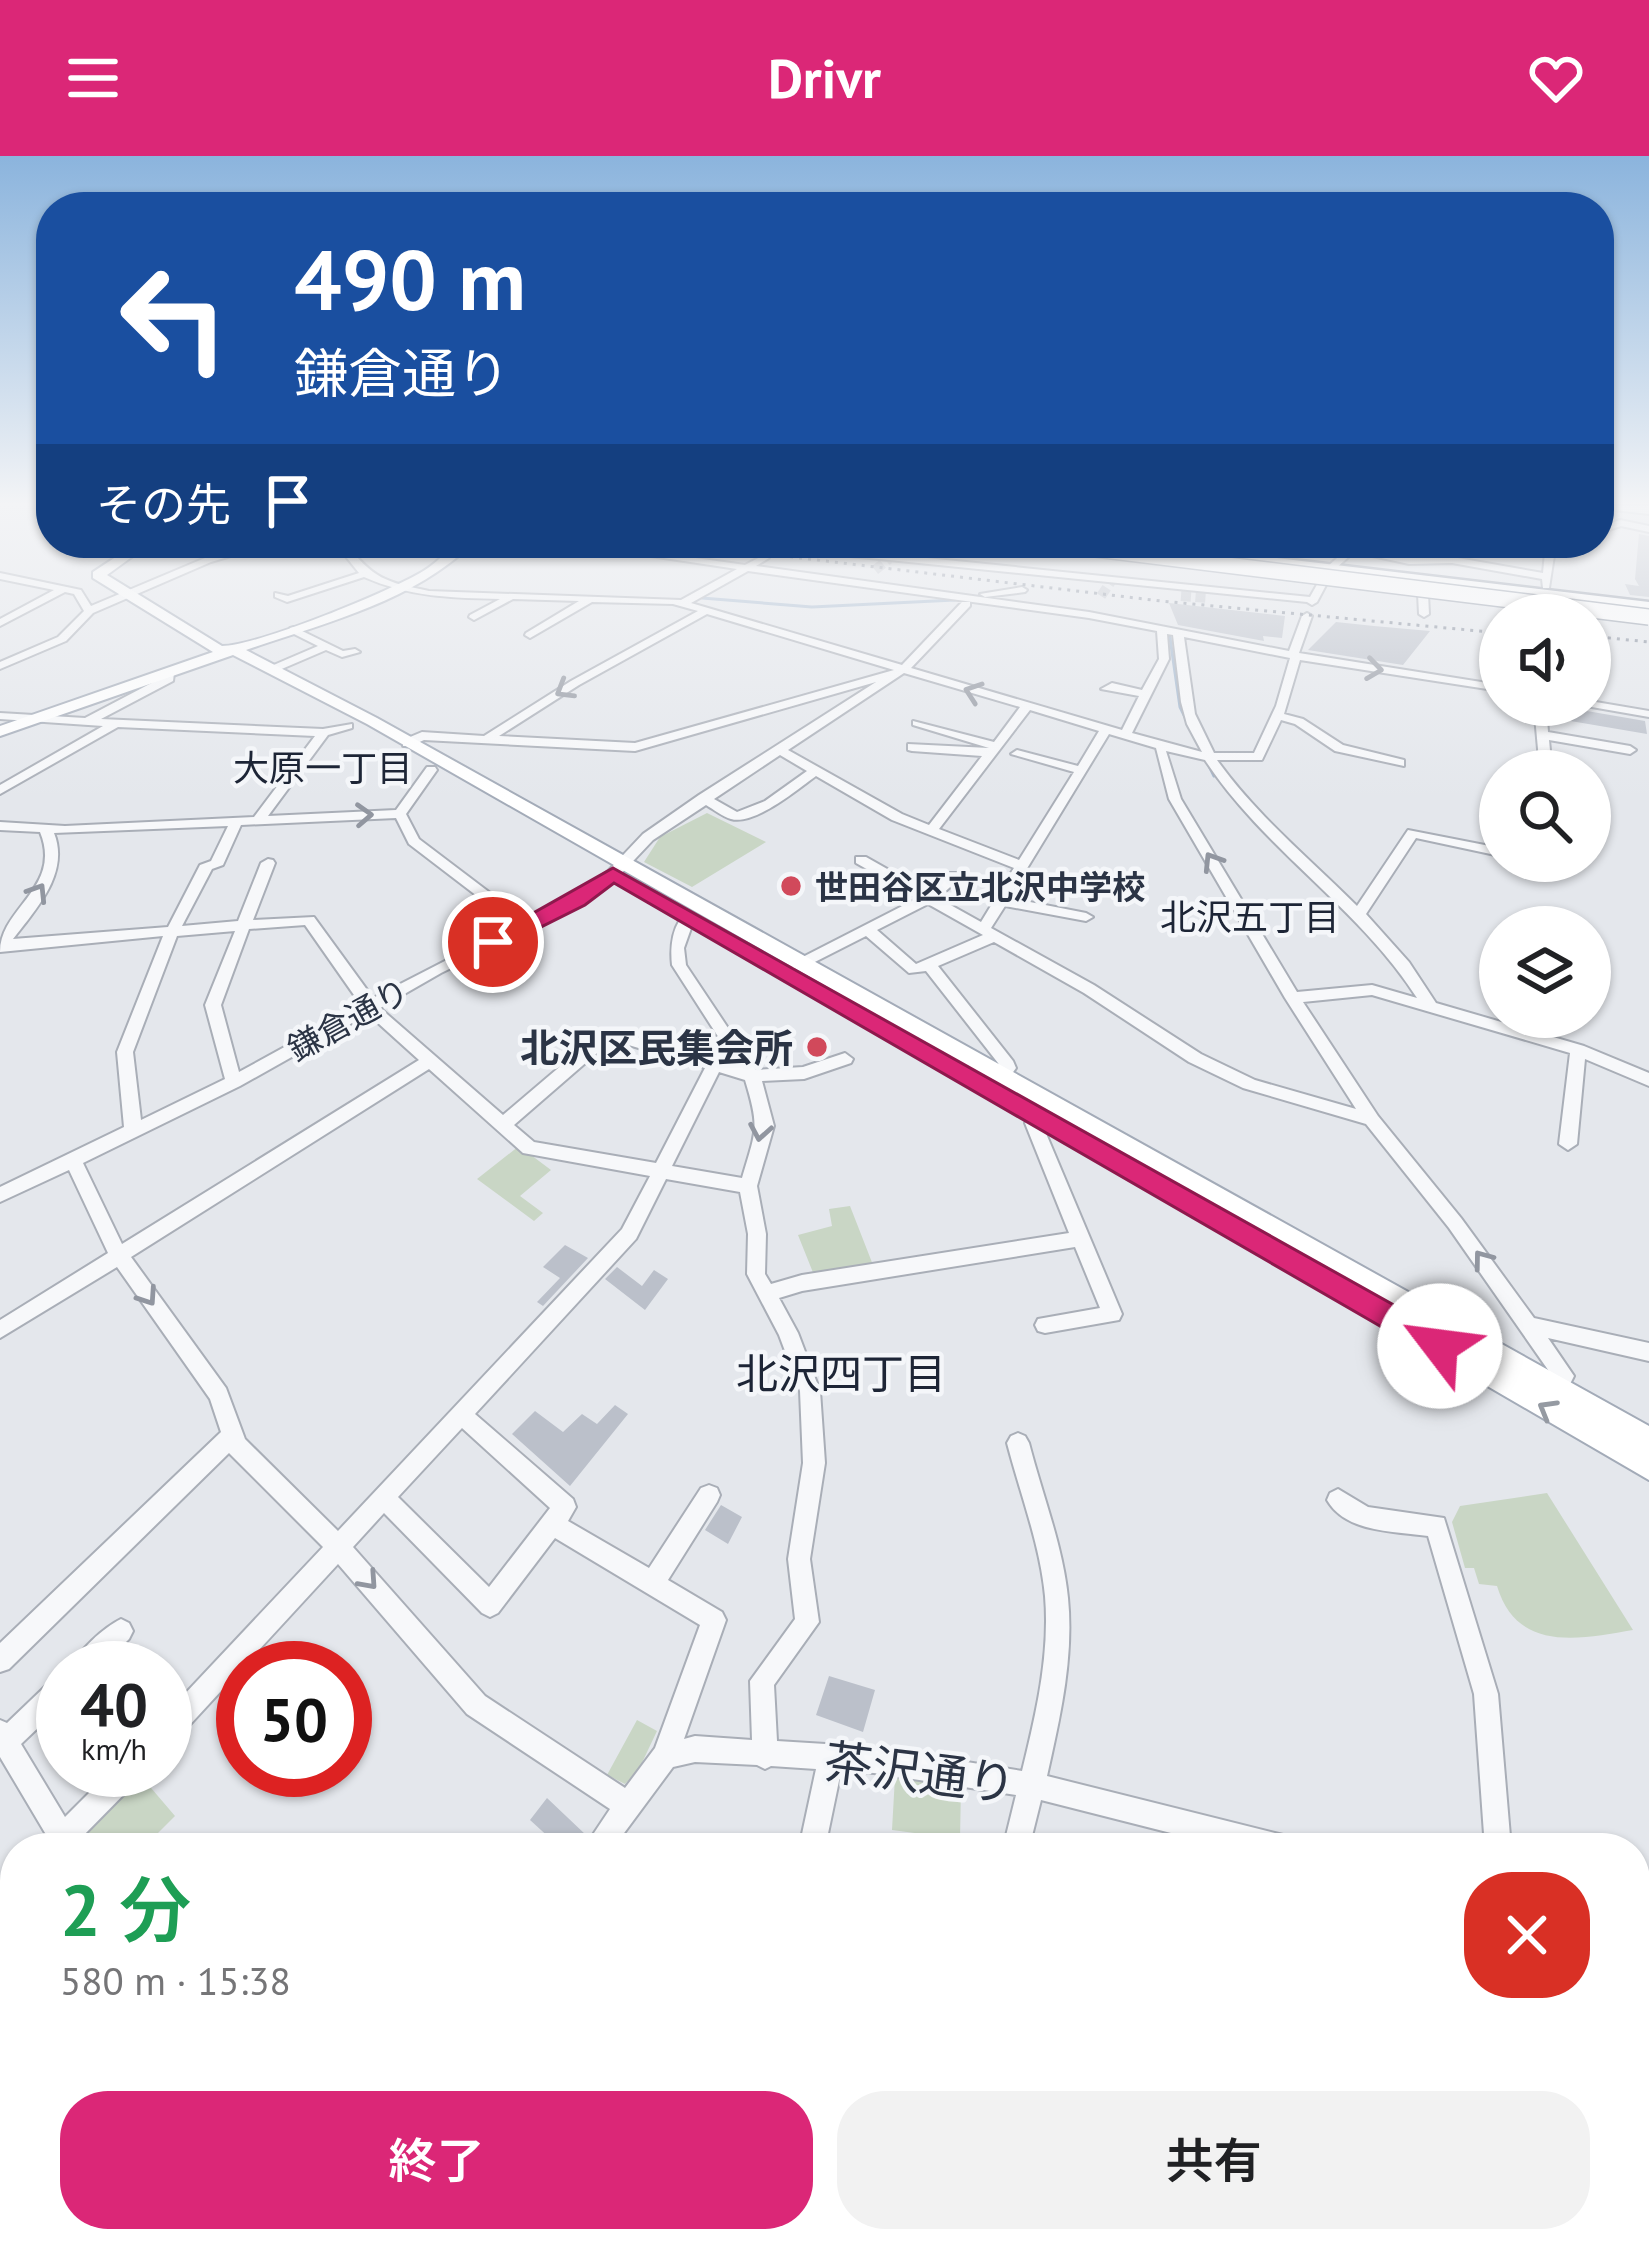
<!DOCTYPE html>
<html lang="ja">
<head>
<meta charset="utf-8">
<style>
  :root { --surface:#fff; --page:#f2f2f2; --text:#202124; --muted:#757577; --accent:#db2777 }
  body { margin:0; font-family:"PT Sans","Noto Sans JP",sans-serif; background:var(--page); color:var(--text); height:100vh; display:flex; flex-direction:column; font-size:45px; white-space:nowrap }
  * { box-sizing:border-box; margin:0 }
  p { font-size:39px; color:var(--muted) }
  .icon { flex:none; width:66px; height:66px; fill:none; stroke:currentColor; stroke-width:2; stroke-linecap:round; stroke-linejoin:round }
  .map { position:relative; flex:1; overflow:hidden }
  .drawer { position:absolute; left:0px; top:1677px; width:1650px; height:420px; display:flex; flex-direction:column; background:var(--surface); border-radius:48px 48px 0 0; box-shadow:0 3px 9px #0004 }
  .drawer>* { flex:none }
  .guide { position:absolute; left:36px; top:36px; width:1578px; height:366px; border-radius:48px; box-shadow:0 3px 9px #0004; background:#1a4fa0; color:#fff; overflow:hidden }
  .fabs { position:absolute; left:1479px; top:438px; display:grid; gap:24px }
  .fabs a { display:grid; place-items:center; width:132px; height:132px; border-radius:50%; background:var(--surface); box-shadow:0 3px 9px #0004; font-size:60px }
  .speed { position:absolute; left:36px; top:1485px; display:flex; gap:24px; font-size:60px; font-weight:700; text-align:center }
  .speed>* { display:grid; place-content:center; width:156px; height:156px; border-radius:50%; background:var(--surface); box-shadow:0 3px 9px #0004; line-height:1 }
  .speed small { font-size:30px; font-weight:400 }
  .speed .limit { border:18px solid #d22; background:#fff; color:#111 }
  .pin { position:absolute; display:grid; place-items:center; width:102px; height:102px; color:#fff; margin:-51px; border:6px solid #fff; border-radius:50%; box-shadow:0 3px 12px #0007 }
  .me { position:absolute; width:132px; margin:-66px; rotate:300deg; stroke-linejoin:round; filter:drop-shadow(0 0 9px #0008) }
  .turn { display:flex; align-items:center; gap:42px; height:252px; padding:0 60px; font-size:54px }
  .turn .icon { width:156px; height:156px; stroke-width:2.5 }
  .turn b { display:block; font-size:84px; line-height:102px }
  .then { display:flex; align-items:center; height:114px; padding:0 60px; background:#0003; gap:24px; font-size:45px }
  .round { display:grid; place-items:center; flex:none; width:126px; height:126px; border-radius:48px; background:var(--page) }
  .summary { display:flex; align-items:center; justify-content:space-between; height:204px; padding:0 60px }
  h1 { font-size:72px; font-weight:600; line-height:90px; color:#1e9e55 }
  .cta { display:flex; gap:24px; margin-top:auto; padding:24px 60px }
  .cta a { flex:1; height:138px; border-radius:48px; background:var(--accent); color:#fff; font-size:48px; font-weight:600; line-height:138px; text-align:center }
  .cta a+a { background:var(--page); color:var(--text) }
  header { display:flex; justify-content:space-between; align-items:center; height:156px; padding:0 60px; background:var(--accent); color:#fff; font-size:54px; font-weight:600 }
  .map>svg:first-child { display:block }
  .green { fill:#c9d6c5 }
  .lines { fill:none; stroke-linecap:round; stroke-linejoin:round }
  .stream { stroke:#9fb4cc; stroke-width:3 }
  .building { fill:#bbc0ca }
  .minor-tunnel { stroke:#bfc3cb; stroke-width:10; stroke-dasharray:10 4.5; stroke-linecap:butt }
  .minor-casing { stroke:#a9aeb7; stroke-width:4 }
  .major-casing { stroke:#a3abb8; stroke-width:4 }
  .highway-casing { stroke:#8b94a3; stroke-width:5 }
  .minor { fill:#f7f8fa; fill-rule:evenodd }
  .major { fill:#fff; fill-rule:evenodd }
  .highway { fill:#fff; fill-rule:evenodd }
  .rail { stroke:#7d8696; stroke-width:3; stroke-dasharray:3 6; stroke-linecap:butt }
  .highway-bridge-casing { stroke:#8b94a3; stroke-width:18; stroke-linecap:butt }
  .highway-bridge { stroke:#fff; stroke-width:15 }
  .oneway { stroke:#9196a0 }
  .oneway2 { stroke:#959aa2 }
  .route { fill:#db2777; stroke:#8e194d; stroke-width:3 }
  .poi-dot { fill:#d1495b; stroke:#f4f6f9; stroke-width:4.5 }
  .labels { text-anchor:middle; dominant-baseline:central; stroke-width:9; stroke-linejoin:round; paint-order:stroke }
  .far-poi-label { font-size:33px; font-weight:bold; fill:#2b3445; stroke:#f4f6f9; text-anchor:start }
  .far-street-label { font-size:33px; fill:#2b3445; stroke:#f4f6f9 }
  .far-neighbourhood-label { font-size:36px; fill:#1d2536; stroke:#f4f6f9 }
  .poi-label { font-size:39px; font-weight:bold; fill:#2b3445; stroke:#f4f6f9; text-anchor:end }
  .neighbourhood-label { font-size:42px; fill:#1d2536; stroke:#f4f6f9 }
  .near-street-label { font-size:48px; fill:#2b3445; stroke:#f4f6f9 }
</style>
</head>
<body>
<header><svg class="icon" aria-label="menu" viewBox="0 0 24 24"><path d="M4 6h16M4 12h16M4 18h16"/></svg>Drivr<svg class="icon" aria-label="heart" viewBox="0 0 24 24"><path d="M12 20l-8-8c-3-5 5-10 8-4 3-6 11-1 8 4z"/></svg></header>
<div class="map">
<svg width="1649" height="2097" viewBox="0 0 1649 2097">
  <rect width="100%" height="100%" fill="#e4e7ec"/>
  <!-- green -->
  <path class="green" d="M 707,657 L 766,686 L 692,731 L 644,706 L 660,681 Z
    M 519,990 L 551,1014 L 520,1040 L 543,1057 L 534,1065 L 477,1023 Z
    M 850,1050 L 873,1109 L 814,1119 L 798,1079 L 832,1070 L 829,1053 Z
    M 1547,1337 L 1633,1474 C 1580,1483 1517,1497 1497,1430 L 1479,1428 L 1474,1412 L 1465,1412 L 1452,1366 L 1460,1350 Z
    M 637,1564 L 657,1575 L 639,1613 L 625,1628 L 607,1619 Z
    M 140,1619 L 175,1660 L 143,1692 L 85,1692 L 77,1682 Z
    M 895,1621 L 961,1631 L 960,1683 L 892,1674 Z"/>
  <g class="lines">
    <!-- stream -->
    <path class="stream" d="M 702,442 L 812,451 L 955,444
      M 1169,475 L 1180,551 L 1214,620"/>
  </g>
  <!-- building -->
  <path class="building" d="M 1639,378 L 1649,380 L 1649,441 L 1630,439 L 1625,428 L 1639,430 L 1635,423 Z
    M 1169,447 L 1285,460 L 1282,482 L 1263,480 L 1264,485 L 1178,469 Z
    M 1336,466 L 1374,470 L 1430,475 L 1403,509 L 1308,494 Z
    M 1552,549 L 1645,565 L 1647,578 L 1553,562 Z
    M 565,1089 L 588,1102 L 543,1150 L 537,1146 L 560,1122 L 543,1111 Z
    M 617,1111 L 642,1130 L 654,1114 L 668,1123 L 645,1154 L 605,1123 Z
    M 615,1249 L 628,1258 L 570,1330 L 512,1278 L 535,1255 L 563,1276 L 582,1258 L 597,1268 Z
    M 721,1349 L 742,1361 L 728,1388 L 705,1374 Z
    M 829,1520 L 875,1534 L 863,1576 L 816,1559 Z
    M 547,1642 L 586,1679 L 576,1692 L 547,1692 L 553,1685 L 530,1664 Z"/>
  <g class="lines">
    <!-- minor-tunnel -->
    <path class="minor-tunnel" d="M 875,414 L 889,403
      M 1101,440 L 1112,424
      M 1181,440 L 1209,442"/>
    <defs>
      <path id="minor" d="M 1620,364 L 1649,370 L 1649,376 L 1621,370 L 1599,377 L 1599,371 Z
        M 259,387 L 274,387 L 211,406 L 93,457 L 66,485 L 0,513 L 0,506 L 58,481 L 84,455 L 74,438 L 65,436 L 0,470 L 0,463 L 54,434 L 0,423 L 0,417 L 81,434 L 91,450 L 205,402 Z
        M 335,387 L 345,387 C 374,423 385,426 429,435 L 681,444 L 737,413 L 564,387 L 589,387 L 745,409 L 764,399 L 769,402 L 756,410 L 1089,456 L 1289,495 L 1302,460 L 1307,457 L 1312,460 L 1299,497 L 1500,529 L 1500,535 L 1300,504 L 1284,558 L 1303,563 L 1343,589 L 1404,604 L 1404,610 L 1335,595 L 1295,568 L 1281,564 L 1262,604 L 1217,604 C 1257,660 1309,702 1357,750 L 1408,674 L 1500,692 L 1500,700 L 1416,682 L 1366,758 L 1409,806 L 1436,847 L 1584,890 L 1649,917 L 1649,930 L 1585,903 L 1577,988 L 1568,994 L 1559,988 L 1570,897 L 1372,839 L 1303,846 L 1378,960 L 1461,1062 L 1534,1162 L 1649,1187 L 1649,1205 L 1548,1182 L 1574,1220 L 1564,1240 L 1557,1243 L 1550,1240 L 1547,1234 L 1553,1221 L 1449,1072 L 1366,968 L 1243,932 L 1189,906 L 1084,837 L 994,786 L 938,810 L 1013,905 L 1016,912 L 1006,926 L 1000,928 L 992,922 L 1000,911 L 998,907 L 926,815 L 909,817 L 866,780 L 803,812 L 793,812 L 793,806 L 918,742 L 856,707 L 856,701 L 866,701 L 928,736 L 949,717 L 959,717 L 959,723 L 938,742 L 981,766 L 1014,712 L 892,664 L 816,620 C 798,633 754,670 731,663 C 723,661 713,653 706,649 L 653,684 L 618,721 L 583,747 L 441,817 L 380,852 L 503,959 L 603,874 L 609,873 L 737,910 L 672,809 C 670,792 672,766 688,757 L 693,758 L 695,761 L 684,792 L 686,809 L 756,914 L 803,911 L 845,897 L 853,903 L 851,907 L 804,923 L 762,925 L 774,970 L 757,1030 L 766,1078 L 765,1118 L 771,1128 L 802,1119 L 1069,1077 L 1025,967 L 1033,957 L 1045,957 L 1047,961 L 1042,968 L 1122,1158 L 1119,1164 L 1045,1177 L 1038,1175 L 1035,1169 L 1038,1163 L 1100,1152 L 1075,1091 L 802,1135 L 779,1142 L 798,1177 L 820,1235 L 825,1307 L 810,1403 L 819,1466 L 774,1529 L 777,1585 L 874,1591 L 1022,1615 C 1036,1558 1050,1499 1045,1440 C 1040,1388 1020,1337 1007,1287 L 1011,1280 L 1018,1277 L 1025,1280 L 1029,1287 C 1042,1338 1063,1390 1068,1442 C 1074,1502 1060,1562 1047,1620 L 1283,1679 L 1292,1683 L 1296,1692 L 1230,1692 L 1041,1644 L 1029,1692 L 1003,1692 L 1016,1639 L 874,1617 L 841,1615 L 825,1692 L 799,1692 L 816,1613 L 771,1610 L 765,1613 L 757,1609 L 695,1606 L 673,1611 L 613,1692 L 584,1692 L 610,1653 L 467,1558 L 338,1408 L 174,1586 L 165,1590 L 165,1559 L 323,1391 L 229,1297 L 9,1513 L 0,1516 L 0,1487 L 221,1276 L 210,1243 L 117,1111 L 0,1182 L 0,1164 L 108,1097 L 69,1014 L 0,1046 L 0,1031 L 124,971 L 117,896 L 163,780 L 0,796 C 0,751 63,732 40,676 L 0,674 L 0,666 L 65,670 L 254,661 L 315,580 L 118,571 L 0,638 L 0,629 L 103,570 L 0,563 L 0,557 L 85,562 L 163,521 L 165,515 L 169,514 L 174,517 L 173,525 L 101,563 L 323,573 L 352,568 L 352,572 L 328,579 L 268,660 L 396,654 L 427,611 L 435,611 L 437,614 L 406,658 L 419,683 L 526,764 L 573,741 L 608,715 L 643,678 L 699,639 L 876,526 L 635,595 L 424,584 L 411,590 L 403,590 L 403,584 L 422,576 L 484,580 L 571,525 L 698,455 L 673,448 L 592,446 L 530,482 L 525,479 L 526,477 L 579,445 L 513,443 L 474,464 L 469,461 L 470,459 L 500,443 C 452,442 409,441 364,421 L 287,446 L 275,441 L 275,437 L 288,440 L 359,417 ZM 748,415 L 1089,462 L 1157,475 L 1159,503 L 1142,534 L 1112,527 L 1101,533 L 1139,540 L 1122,574 L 911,512 L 970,450 L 970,446 L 962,446 L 902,509 L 691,447 ZM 707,458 L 894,514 L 635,587 L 499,580 L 579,529 ZM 1167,478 L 1173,479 L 1181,546 L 1187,568 L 1202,596 L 1132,577 L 1169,503 ZM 1184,481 L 1290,502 L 1276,550 L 1254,597 L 1214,597 L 1195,558 ZM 904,517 L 1020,551 L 994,586 L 913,565 L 913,569 L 989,592 L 908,588 L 908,594 L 912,595 L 982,600 L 929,669 L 902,658 L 788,594 ZM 1030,554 L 1099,575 L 1078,610 L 1017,594 L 1011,598 L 1074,616 L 1019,704 L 939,673 ZM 1109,578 L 1156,592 L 1169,643 L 1285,842 L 1356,953 L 1255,924 L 1201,898 L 1094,829 L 991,772 L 1005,750 L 1086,765 L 1093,761 L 1086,757 L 1009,742 ZM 1166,595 L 1205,604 C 1264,694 1359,751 1417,842 L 1372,829 L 1297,836 L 1181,643 ZM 780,599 L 807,615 L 765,645 L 737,656 L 714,643 ZM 396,662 L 409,688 L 515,769 L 373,842 L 314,761 L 253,764 L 275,707 L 273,704 L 268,703 L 261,707 L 238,765 L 182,770 L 212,713 L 223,709 L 241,669 ZM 228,670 L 211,705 L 200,709 L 168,771 L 13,783 C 36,753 70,717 54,677 ZM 928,748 L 983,779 L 916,808 L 877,774 ZM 305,769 L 361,849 L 239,916 L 221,849 L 249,773 ZM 235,775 L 205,849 L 225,923 L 141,964 L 133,896 L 177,780 ZM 368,858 L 419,904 L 122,1088 L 83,1007 L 240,930 ZM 612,884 L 705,912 L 656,1007 L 534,986 L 514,969 ZM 429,913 L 523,997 L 650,1020 L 622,1073 L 338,1375 L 245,1283 L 226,1232 L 131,1101 ZM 719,916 L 745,924 C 760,973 756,974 742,1022 L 672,1010 ZM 666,1023 L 740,1036 L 748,1078 L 747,1118 L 779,1179 L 800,1235 L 803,1307 L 788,1403 L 795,1463 L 750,1525 L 752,1584 L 695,1580 L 684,1583 L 726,1464 L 722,1456 L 668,1424 L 717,1346 L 720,1339 L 717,1332 L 709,1329 L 701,1332 L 649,1412 L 568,1365 L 576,1351 L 573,1343 L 475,1258 L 636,1083 ZM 462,1272 L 550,1352 L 489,1431 L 398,1341 ZM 384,1357 L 482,1457 L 490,1461 L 498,1457 L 555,1382 L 700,1469 L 655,1592 L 625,1632 L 485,1540 L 353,1391 Z
        M 745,387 L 778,387 L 1310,441 L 1327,411 L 1354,387 L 1364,387 L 1359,392 L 1409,402 L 1452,401 L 1543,417 L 1546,387 L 1556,387 L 1549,432 L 1543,432 L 1542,423 L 1452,407 L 1409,408 L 1354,396 L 1334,414 L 1317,446 L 1312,449 L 1307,446 L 750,390 Z
        M 921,387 L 963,392 L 968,395 L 963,398 L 902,388 Z
        M 1256,387 L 1266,387 L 1249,405 L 1243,405 L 1243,401 Z
        M 1022,431 L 1027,434 L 1025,436 L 985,441 L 980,438 Z
        M 1423,435 L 1428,438 L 1429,458 L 1424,461 L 1419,458 L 1418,438 Z
        M 294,471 L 343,495 L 355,493 L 360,496 L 342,501 L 326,494 L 277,515 L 269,515 L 269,511 L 318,490 L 290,476 L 290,472 Z
        M 1590,545 L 1649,555 L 1649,561 L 1586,550 L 1590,549 Z
        M 1534,549 L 1546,549 L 1548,576 L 1630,590 L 1636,594 L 1630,598 L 1549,584 L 1552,615 L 1540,615 Z
        M 1527,705 L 1552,705 C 1547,711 1532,711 1527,705 Z
        M 1338,1333 L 1368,1351 L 1444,1362 L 1498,1538 L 1511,1692 L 1485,1692 L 1474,1538 L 1428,1380 C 1394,1375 1346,1377 1327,1344 L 1330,1337 Z
        M 121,1463 L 129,1467 L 133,1475 L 129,1483 L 100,1512 L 71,1512 C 79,1494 103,1472 121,1463 Z
        M 63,1519 L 63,1548 L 21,1588 L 65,1661 L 112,1614 L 143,1614 L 139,1623 L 79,1684 L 82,1692 L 54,1692 L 0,1601 L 0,1564 L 7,1567 L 54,1522 Z
        M 1635,1756 L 1649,1760 L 1649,1788 L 1635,1784 Z
        M 1635,1789 L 1645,1793 L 1649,1803 L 1649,1924 L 1639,1919 L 1635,1911 Z
        M 1635,1997 L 1649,2000 L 1649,2030 L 1635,2027 Z
        M 226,2082 L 259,2082 L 265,2097 L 233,2097 Z
        M 293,2082 L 326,2082 L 319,2097 L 286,2097 Z
        M 956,2082 L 988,2082 L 991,2097 L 959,2097 Z
        M 1107,2082 L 1158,2082 L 1165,2086 L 1170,2097 L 1120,2097 L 1112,2093 Z
        M 1403,2082 L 1435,2082 L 1438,2097 L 1406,2097 Z"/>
      <path id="major" d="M 1600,350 L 1649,350 L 1649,358 L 1606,353 Z
        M 137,387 L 151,387 L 107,419 L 222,490 C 257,490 394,434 425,414 C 442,403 452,387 473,387 C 413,446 324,467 246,494 L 377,562 L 1649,1270 L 1649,1324 L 1410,1185 L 1406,1177 L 1416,1167 L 367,568 L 233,499 L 0,580 L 0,570 L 213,496 L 93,422 L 93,416 Z"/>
      <path id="highway" d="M 1009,387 L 1049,387 L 1079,394 L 1072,398 Z
        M 1106,387 L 1148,387 L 1649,446 L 1649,456 Z"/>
    </defs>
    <!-- minor casing -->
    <use href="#minor" class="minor-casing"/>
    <!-- major casing -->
    <use href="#major" class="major-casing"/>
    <!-- highway casing -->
    <use href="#highway" class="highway-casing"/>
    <!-- minor -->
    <use href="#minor" class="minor"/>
    <!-- major -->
    <use href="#major" class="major"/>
    <!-- highway -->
    <use href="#highway" class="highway"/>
    <!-- rail -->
    <path class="rail" d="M 674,387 L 1161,445 L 1500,477
      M 1590,480 L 1649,486"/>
    <defs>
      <path id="highway-bridge" d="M 1047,387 L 1649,461"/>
    </defs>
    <!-- highway-bridge casing -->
    <use href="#highway-bridge" class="highway-bridge-casing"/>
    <!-- highway-bridge -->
    <use href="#highway-bridge" class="highway-bridge"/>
  </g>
  <!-- one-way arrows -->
  <defs><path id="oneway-chevron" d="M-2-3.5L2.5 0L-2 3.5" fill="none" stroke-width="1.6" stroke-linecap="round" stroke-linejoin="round" transform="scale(3)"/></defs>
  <g class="oneway">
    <use href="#oneway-chevron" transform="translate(1374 513) rotate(8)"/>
    <use href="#oneway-chevron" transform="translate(564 534) rotate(149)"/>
    <use href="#oneway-chevron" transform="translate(973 536) rotate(-161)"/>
    <use href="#oneway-chevron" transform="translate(364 659) rotate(-3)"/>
    <use href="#oneway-chevron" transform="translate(1212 705) rotate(-122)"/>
    <use href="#oneway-chevron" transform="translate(38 736) rotate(-58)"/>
    <use href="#oneway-chevron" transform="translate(760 976) rotate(100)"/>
    <use href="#oneway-chevron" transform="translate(1482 1103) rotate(-127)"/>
    <use href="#oneway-chevron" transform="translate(148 1141) rotate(56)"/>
    <use href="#oneway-chevron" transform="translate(369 1425) rotate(48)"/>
  </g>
  <use class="oneway2" href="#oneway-chevron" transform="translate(1547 1253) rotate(-150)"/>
  <!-- sky -->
  <linearGradient id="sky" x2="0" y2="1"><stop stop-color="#8bb4dd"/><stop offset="0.54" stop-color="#f3f4f6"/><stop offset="1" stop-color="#f3f4f6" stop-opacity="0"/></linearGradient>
  <rect width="1649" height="644" fill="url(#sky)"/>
  <!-- route -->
  <path class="route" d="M 613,712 L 1451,1181 L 1455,1190 L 1451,1199 L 1440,1203 L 1430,1199 L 614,727 L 585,749 L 501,791 L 493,793 L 482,786 Z"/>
  <!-- markers -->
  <g class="poi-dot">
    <circle cx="791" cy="730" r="12"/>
    <circle cx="817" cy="891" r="12"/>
  </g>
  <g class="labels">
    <!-- far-poi labels -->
    <g class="far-poi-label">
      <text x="815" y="730">世田谷区立北沢中学校</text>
    </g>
    <!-- far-street labels -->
    <g class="far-street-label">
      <text transform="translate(348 863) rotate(-29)">鎌倉通り</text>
    </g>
    <!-- far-neighbourhood labels -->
    <g class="far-neighbourhood-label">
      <text x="323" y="611">大原一丁目</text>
      <text x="1250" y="760">北沢五丁目</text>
    </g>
    <!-- poi labels -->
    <g class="poi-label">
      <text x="793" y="891">北沢区民集会所</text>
    </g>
    <!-- neighbourhood labels -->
    <g class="neighbourhood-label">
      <text x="841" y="1217">北沢四丁目</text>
    </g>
    <!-- near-street labels -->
    <g class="near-street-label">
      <text transform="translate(920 1616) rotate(7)">茶沢通り</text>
    </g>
  </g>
</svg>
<div class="fabs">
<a><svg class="icon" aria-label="sound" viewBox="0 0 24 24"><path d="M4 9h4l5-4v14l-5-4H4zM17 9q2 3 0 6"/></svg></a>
<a><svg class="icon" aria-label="search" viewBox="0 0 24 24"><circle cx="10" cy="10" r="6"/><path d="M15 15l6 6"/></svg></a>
<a><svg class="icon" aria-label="layers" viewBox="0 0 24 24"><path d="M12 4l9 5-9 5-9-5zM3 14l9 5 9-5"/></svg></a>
</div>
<div class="speed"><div>40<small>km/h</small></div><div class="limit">50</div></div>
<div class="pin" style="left:493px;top:786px;background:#d93025"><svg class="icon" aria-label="arrive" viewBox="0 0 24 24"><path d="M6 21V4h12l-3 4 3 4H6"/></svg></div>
<svg class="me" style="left:1440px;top:1190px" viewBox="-20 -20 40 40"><circle r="19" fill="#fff"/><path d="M0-13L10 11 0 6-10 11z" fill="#db2777"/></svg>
<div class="guide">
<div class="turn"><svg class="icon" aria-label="left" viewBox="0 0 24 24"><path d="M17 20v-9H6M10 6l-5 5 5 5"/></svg><div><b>490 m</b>鎌倉通り</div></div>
<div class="then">その先<svg class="icon" aria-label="arrive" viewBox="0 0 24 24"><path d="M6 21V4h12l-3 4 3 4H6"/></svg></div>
</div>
<section class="drawer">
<div class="summary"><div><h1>2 分</h1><p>580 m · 15:38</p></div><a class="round" style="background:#d93025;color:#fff"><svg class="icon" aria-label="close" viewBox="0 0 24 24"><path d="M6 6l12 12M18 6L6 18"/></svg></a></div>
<div class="cta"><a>終了</a><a>共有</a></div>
</section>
</div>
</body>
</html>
